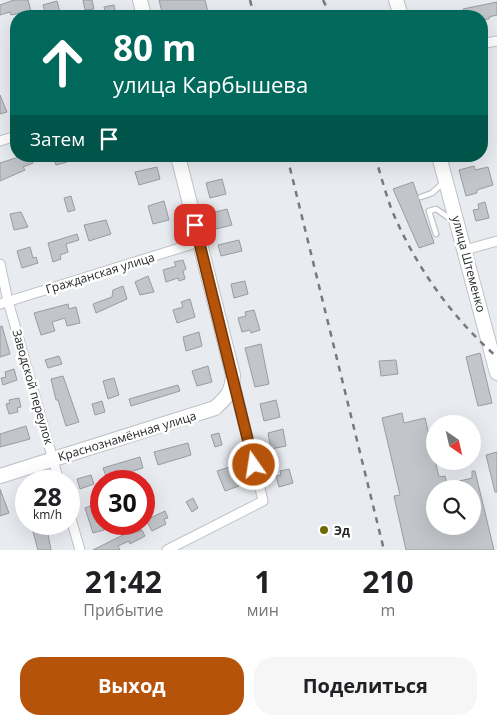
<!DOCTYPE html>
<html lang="ru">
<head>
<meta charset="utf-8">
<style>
  :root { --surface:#fff; --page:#f6f6f6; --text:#202124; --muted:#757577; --accent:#b45309 }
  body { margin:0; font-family:"Open Sans",sans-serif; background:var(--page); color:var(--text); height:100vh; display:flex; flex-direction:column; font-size:19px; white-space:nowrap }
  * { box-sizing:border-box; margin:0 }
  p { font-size:16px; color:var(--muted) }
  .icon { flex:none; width:28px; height:28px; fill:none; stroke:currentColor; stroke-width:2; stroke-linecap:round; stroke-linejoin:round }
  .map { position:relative; height:550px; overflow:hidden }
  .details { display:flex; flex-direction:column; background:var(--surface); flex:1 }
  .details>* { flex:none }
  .hud { position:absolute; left:10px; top:10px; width:478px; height:152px; border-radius:20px; box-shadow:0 5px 20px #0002; background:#00695c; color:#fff; overflow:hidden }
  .needle { width:32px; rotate:146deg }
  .controls { position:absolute; left:426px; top:415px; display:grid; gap:10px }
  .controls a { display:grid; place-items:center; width:55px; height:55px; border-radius:50%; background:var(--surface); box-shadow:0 5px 20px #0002; font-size:25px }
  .speed { position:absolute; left:15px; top:470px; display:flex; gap:10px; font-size:25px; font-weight:700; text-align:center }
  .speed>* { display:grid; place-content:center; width:65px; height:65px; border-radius:50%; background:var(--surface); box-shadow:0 5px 20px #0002; line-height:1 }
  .speed small { font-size:12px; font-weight:400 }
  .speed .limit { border:8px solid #d22; background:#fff; color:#111 }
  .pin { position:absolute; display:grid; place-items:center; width:42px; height:42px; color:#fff; margin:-21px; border-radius:10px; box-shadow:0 2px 8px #0006 }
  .me { position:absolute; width:55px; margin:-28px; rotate:347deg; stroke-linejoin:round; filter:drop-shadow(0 0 4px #0008) }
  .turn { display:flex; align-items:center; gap:18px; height:105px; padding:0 20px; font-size:22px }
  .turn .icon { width:65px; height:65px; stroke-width:2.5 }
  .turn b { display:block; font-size:35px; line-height:42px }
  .then { display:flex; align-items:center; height:48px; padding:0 20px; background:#0003; gap:10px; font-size:19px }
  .eta { display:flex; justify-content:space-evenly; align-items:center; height:85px; text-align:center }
  .eta b { font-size:30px; font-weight:700; line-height:35px }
  .primary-button { display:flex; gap:10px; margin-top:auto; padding:10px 20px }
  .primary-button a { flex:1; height:58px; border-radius:20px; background:var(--accent); color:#fff; font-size:20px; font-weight:700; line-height:58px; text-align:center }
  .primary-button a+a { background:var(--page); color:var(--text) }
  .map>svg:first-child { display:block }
  .building { fill:#c2c6cb; stroke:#999ca1; fill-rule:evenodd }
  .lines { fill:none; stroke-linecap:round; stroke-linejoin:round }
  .service-casing { stroke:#bfc2c7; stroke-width:7 }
  .minor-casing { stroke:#bfc2c7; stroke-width:11 }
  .secondary-casing { stroke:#bfc2c7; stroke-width:16 }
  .service { stroke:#fff; stroke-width:4.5 }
  .minor { stroke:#fff; stroke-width:9 }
  .secondary { stroke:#fff; stroke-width:14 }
  .rail { stroke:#77797d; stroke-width:2.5; stroke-dasharray:6 6; stroke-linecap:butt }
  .route-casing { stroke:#753606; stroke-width:12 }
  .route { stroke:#b45309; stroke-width:9 }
  .poi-dot { fill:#6d6a05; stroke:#fff; stroke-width:2 }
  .labels { text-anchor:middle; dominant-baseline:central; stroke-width:5; stroke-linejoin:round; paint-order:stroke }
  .street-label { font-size:12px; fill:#262729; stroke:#fff }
  .poi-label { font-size:12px; font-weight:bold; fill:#262729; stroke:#fff; text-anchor:start }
</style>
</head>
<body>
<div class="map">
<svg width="497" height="550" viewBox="0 0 497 550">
  <rect width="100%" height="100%" fill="#e8ebf0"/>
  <!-- building -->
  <path class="building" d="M 14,0 L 28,0 L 31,11 L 11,15 L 10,12 L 0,15 L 0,5 Z
    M 83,0 L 92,0 L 94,9 L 85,10 Z
    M 159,0 L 205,0 L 209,16 L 163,16 Z
    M 57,1 L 61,16 L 46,16 L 43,5 Z
    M 497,2 L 497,15 L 489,17 L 489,19 L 481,20 L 481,16 L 464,16 L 463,9 Z
    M 114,5 L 116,16 L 106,16 L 104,7 Z
    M 0,95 L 7,112 L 0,114 Z
    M 22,156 L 31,156 L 33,163 L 23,167 L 25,170 L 0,181 L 0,163 Z
    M 53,156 L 66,156 L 67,162 L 56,165 Z
    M 474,166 L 475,170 L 488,167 L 493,185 L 477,190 L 477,193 L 466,196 L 459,170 Z
    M 157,167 L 160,179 L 139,185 L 135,172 Z
    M 222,179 L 226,194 L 210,198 L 206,183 Z
    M 413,182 L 434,243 L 419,248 L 393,189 Z
    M 71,196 L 75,210 L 68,212 L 64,198 Z
    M 164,201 L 169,220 L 153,224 L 148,206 Z
    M 485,202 L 489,218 L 476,221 L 473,210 L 479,209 L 478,204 Z
    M 227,209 L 232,225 L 216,229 L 212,213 Z
    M 21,212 L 28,227 L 14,230 L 10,214 Z
    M 106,220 L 111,234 L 89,241 L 84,225 Z
    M 77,234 L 79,240 L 66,244 L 68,252 L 60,255 L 61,259 L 53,262 L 48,243 Z
    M 239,240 L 242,251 L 221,256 L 218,245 Z
    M 30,247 L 33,258 L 36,257 L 38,263 L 22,268 L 17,251 Z
    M 183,260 L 186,269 L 183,271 L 185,279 L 179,281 L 178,278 L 166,282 L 163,270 L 176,266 L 174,262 Z
    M 148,276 L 154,292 L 140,295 L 135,282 Z
    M 245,281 L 248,294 L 234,298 L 231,284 Z
    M 123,286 L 127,299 L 96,313 L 93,304 L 112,297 L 113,290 Z
    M 190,299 L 195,317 L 177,323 L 173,310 L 183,307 L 181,302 Z
    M 68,304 L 69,309 L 76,307 L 80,323 L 67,326 L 65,318 L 52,322 L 55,331 L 41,335 L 34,313 Z
    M 254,310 L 260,330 L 251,333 L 250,330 L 242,332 L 238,318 L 246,316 L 245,312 Z
    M 2,326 L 10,354 L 0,357 L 0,327 Z
    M 199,332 L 202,346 L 186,351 L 183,337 Z
    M 261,344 L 269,384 L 255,387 L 245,348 Z
    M 480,353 L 492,403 L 478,406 L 466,357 Z
    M 59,356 L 62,364 L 48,368 L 45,360 Z
    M 396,360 L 398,374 L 381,376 L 379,361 Z
    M 208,366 L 212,382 L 197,386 L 192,371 Z
    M 14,369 L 17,380 L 3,385 L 1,378 L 6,377 L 5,372 Z
    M 63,376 L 79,422 L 66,426 L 58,400 L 56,400 L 51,379 Z
    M 114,378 L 119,395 L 108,399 L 103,381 Z
    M 178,385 L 180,391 L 131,406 L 129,399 Z
    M 19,398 L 21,407 L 17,408 L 18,412 L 9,414 L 6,404 L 10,403 L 9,400 Z
    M 276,400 L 280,417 L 264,421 L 260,404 Z
    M 102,401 L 105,412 L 95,415 L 92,404 Z
    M 402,413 L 404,423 L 425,418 L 439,477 L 445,476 L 447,484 L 472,478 L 472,471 L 475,471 L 494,550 L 406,550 L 394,496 L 400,495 L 382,418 ZM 435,489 L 472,489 L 472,526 L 435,526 Z
    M 26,426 L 30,439 L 0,447 L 0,434 Z
    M 283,429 L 286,446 L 271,449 L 268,433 Z
    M 219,433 L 222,445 L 215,447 L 211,435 Z
    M 188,443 L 191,455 L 158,465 L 154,452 Z
    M 497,452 L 497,492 L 495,492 L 486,455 Z
    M 140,457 L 143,468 L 107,479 L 103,468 Z
    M 233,466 L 239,486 L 225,491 L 217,471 Z
    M 289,469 L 293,483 L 279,487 L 276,476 L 281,475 L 280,471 Z
    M 91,475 L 94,484 L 80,489 L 77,479 Z
    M 0,489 L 9,513 L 0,516 Z
    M 193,498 L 198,508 L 192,512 L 186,502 Z
    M 95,504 L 96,507 L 101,506 L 104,530 L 93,533 L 85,508 Z
    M 165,511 L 168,518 L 164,519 L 166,524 L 152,531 L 146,520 Z
    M 46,524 L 51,550 L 38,550 L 32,528 Z
    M 135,529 L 137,532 L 142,530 L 145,536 L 130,544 L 129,541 L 118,546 L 120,550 L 93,550 Z"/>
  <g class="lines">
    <defs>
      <path id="service" d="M 421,197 L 432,193 L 443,183
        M 436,234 L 429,211 L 436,209 L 452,220"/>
      <path id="minor" d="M 481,44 L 497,41
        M 0,141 L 16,136
        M 465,250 L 497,241
        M 0,264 L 8,301 L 59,481
        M 0,304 L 199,242
        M 69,512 L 80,550
        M 167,550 L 263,501 L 234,380"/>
      <path id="secondary" d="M 140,0 L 144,16
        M 396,0 L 401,16
        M 439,156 L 497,373
        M 0,476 L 215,408 C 227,397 232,392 233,375 L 178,156"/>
    </defs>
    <!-- service casing -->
    <use href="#service" class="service-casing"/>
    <!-- minor casing -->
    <use href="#minor" class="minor-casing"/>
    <!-- secondary casing -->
    <use href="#secondary" class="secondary-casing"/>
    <!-- service -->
    <use href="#service" class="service"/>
    <!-- minor -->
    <use href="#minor" class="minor"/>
    <!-- secondary -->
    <use href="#secondary" class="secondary"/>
    <!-- rail -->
    <path class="rail" d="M 250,0 L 254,16
      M 323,0 L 331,16
      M 287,156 L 384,550
      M 375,156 C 380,173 385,191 391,208 C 414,264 451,317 497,357"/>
  </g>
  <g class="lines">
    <defs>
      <path id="route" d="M 195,225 L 254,465"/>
    </defs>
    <!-- route casing -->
    <use href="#route" class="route-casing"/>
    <!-- route -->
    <use href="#route" class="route"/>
  </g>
  <!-- markers -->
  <circle class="poi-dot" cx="324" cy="530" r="5"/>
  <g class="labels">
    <!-- street labels -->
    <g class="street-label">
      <text transform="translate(469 264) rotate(75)">улица Штеменко</text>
      <text transform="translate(100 273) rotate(-17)">Гражданская улица</text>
      <text transform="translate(33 387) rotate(74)">Заводской переулок</text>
      <text transform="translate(127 436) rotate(-17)">Краснознамённая улица</text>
    </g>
    <!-- poi labels -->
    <g class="poi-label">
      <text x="334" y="530">Эд</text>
    </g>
  </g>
</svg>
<div class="controls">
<a><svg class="needle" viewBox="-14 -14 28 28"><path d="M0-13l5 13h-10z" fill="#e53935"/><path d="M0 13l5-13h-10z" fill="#757577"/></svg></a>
<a><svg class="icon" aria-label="search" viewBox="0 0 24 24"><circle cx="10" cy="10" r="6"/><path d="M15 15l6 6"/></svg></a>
</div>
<div class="speed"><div>28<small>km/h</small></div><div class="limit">30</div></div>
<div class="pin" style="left:195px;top:225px;background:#d93025"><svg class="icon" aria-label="arrive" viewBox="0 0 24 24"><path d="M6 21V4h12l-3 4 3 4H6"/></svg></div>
<svg class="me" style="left:254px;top:465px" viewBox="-20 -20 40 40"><circle r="17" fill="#b45309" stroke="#fff" stroke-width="3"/><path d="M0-11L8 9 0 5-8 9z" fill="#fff"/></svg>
<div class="hud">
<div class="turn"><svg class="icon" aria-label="ahead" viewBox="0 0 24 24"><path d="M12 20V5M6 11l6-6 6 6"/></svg><div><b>80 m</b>улица Карбышева</div></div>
<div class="then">Затем<svg class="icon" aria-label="arrive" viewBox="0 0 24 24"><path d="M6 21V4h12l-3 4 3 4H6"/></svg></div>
</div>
</div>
<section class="details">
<div class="eta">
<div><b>21:42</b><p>Прибытие</p></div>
<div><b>1</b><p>мин</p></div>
<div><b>210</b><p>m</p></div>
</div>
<div class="primary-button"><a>Выход</a><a>Поделиться</a></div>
</section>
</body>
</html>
